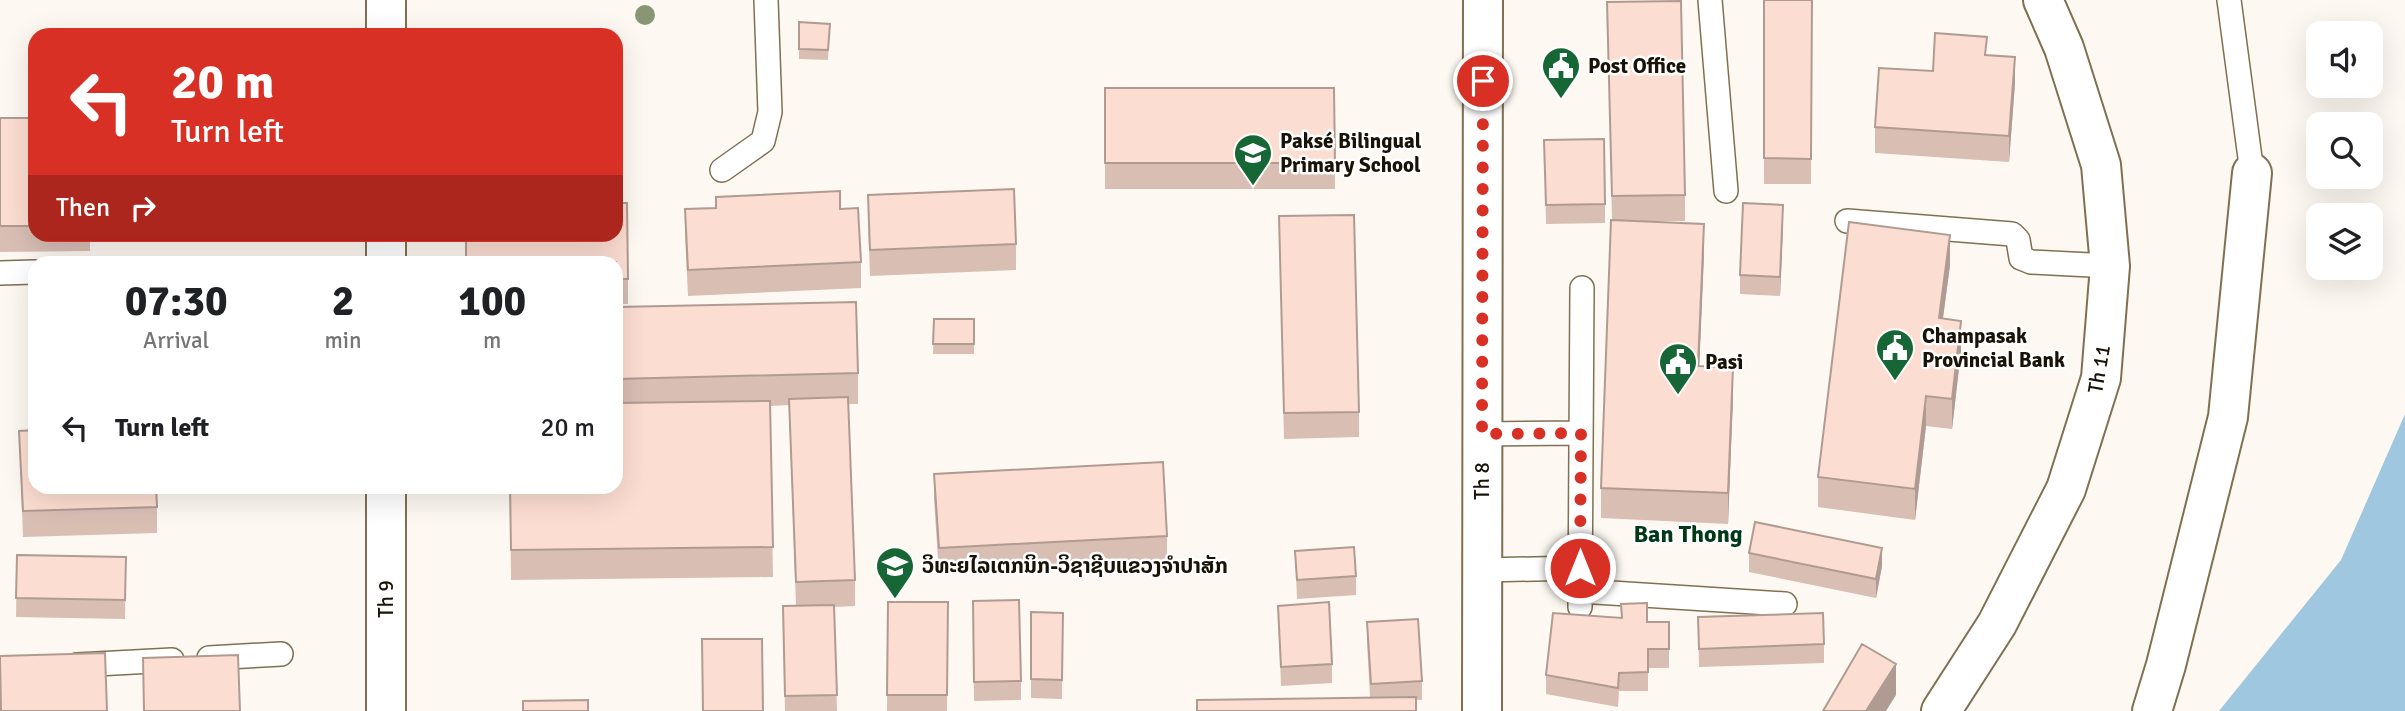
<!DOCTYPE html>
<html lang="en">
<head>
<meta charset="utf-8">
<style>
  :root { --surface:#fff; --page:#f6f6f6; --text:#202124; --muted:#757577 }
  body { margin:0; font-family:Signika,"Noto Sans Lao",sans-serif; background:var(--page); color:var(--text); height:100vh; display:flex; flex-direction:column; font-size:26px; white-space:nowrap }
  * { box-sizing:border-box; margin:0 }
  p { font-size:23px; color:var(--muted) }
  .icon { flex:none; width:38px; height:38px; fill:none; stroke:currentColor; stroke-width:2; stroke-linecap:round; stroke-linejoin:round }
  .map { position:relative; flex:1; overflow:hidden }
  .panel { position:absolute; left:28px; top:256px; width:595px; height:238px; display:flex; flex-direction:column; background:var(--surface); border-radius:21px; box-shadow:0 7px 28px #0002 }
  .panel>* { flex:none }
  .top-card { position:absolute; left:28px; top:28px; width:595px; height:214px; border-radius:21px; box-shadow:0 7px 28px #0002; background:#d93025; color:#fff; overflow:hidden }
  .controls { position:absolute; left:2306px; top:21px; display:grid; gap:14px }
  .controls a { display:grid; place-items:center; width:77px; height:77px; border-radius:14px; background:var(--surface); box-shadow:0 7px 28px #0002; font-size:35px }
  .pin { position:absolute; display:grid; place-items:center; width:60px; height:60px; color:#fff; margin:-30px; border:4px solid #fff; border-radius:50%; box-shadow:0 2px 7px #0007 }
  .me { position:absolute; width:77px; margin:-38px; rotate:0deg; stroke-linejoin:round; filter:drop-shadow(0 0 5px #0008) }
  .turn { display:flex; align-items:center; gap:24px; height:147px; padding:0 28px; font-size:32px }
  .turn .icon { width:91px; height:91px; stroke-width:2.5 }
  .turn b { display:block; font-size:49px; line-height:60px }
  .then { display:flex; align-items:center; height:66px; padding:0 28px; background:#0003; gap:14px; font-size:26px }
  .eta { display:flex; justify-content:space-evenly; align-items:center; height:119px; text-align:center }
  .eta b { font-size:42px; font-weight:800; line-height:49px }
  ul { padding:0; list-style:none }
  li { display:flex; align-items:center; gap:21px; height:105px; padding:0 28px }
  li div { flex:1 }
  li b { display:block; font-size:26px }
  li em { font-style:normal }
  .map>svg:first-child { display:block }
  .water { fill:#9fc7e0 }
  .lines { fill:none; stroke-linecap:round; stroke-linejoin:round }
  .lane-casing { stroke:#7f7051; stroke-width:26 }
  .street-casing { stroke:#7f7051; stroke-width:42 }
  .lane { stroke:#fff; stroke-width:23 }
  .street { stroke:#fff; stroke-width:38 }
  .tree { fill:#889675 }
  .wall { fill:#d9beb4 }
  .shaded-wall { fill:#b09b92 }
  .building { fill:#fcddd1; stroke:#b09b92; stroke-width:2 }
  .route { stroke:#d93025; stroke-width:12; stroke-dasharray:0 21.6 }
  .labels { text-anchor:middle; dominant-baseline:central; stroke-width:5; stroke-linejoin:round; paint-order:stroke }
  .poi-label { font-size:21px; font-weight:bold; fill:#191307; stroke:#fff; text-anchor:start }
  .street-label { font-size:21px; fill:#191307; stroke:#fff }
  .quarter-label { font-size:24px; font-weight:bold; fill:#013918; stroke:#fff }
</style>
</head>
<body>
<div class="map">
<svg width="2405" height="711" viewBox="0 0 2405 711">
  <rect width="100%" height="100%" fill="#fdf9f2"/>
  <!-- water -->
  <path class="water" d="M 2405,414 L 2405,711 L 2219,711 L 2341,560 Z"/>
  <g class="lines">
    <defs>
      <path id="lane" d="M 1710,0 L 1726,191
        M 2229,0 L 2252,173
        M 722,170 L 763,141 L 770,112 L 766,0
        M 1847,221 L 2012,234 L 2018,240 L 2021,258 L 2031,262 L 2110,266
        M 0,273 L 35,272
        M 1482,434 L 1581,433
        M 1482,570 L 1580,568
        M 1580,591 L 1785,604
        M 1580,607 L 1582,288
        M 209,658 L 281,654
        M 77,665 L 172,660"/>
      <path id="street" d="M 386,35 L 386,0
        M 386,262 L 386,234
        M 386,711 L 386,486
        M 1482,711 L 1483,0
        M 1941,711 L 1997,624 L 2066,489 L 2101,378 L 2110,266 L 2101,165 L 2064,48 L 2043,0
        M 2152,711 L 2166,665 L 2228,417 L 2252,173"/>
    </defs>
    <!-- lane casing -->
    <use href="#lane" class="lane-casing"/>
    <!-- street casing -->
    <use href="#street" class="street-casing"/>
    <!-- lane -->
    <use href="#lane" class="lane"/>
    <!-- street -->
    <use href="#street" class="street"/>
  </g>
  <!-- trees -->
  <circle class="tree" cx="645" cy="15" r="10"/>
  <!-- wall -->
  <path class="wall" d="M 1764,0 L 1812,0 L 1811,184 L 1764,184 Z
    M 1607,2 L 1685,195 L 1685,221 L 1644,221 L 1704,254 L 1699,366 L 1733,398 L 1728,524 L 1601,518 L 1601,488 L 1612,220 Z
    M 799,22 L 830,24 L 828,60 L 799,59 Z
    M 1987,55 L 2015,83 L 2009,162 L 1875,153 L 1875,127 L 1933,71 Z
    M 1105,88 L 1334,88 L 1335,189 L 1105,189 Z
    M 0,118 L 35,118 L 35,234 L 90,234 L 90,251 L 0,252 Z
    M 1544,140 L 1605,204 L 1605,223 L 1546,224 Z
    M 868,195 L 1016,244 L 1016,270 L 870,276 L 868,221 Z
    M 685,209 L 861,262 L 861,288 L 688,296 L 685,235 Z
    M 1279,216 L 1359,412 L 1359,437 L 1284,439 Z
    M 1783,224 L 1780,296 L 1740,294 L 1740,275 Z
    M 616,262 L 628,279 L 628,304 L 616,304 Z
    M 1950,265 L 1943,318 L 1961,351 L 1952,429 L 1926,426 L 1915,520 L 1818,507 L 1818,477 Z
    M 616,307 L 858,373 L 858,404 L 848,404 L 855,580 L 855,606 L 834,607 L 837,711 L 785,711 L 783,625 L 796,606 L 789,405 L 770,406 L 773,577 L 511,580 L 510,486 L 616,486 Z
    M 934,319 L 974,319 L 974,354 L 933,354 Z
    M 19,431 L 157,507 L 157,533 L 23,537 Z
    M 934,474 L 1167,536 L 1167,561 L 939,574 L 934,500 Z
    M 1295,551 L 1356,576 L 1356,595 L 1297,599 Z
    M 1749,553 L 1882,566 L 1876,598 L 1749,572 Z
    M 17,555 L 126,557 L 125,619 L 16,617 Z
    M 973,601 L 1021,681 L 1021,700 L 974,701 Z
    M 888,602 L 948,602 L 947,711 L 887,711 Z
    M 1278,606 L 1332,664 L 1332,683 L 1281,686 Z
    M 1031,612 L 1063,613 L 1062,699 L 1031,698 Z
    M 1698,617 L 1824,644 L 1824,663 L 1699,667 Z
    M 1367,622 L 1422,681 L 1422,700 L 1370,697 L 1367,641 Z
    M 1647,622 L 1669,649 L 1669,668 L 1648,668 L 1648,691 L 1619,691 L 1618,707 L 1546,694 L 1546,675 Z"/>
  <!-- shaded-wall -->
  <path class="shaded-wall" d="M 2015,57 L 2015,83 L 2009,162 L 2009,136 Z
    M 1783,205 L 1783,224 L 1780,296 L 1780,277 Z
    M 1704,224 L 1704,254 L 1698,397 L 1698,366 Z
    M 1950,235 L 1950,265 L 1939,348 L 1939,318 Z
    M 1961,321 L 1961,351 L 1952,429 L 1952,399 Z
    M 1733,367 L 1733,398 L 1728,524 L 1728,493 Z
    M 1926,396 L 1926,426 L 1915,520 L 1915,489 Z
    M 1882,548 L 1882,566 L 1876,598 L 1876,579 Z
    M 1896,664 L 1896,695 L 1886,711 L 1866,711 Z"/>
  <!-- building -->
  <path class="building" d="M 1764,0 L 1812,0 L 1811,159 L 1764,158 Z
    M 1681,1 L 1685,195 L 1612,196 L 1607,2 Z
    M 799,22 L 830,24 L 828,50 L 799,49 Z
    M 1935,33 L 1987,37 L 1985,55 L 2015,57 L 2009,136 L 1875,127 L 1879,68 L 1933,71 Z
    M 1105,88 L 1334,88 L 1335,163 L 1105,163 Z
    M 0,118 L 35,118 L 35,226 L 0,226 Z
    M 1604,139 L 1605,204 L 1546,205 L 1544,140 Z
    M 1014,189 L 1016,244 L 870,250 L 868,195 Z
    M 840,191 L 840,209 L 858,208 L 861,262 L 688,270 L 685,209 L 716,208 L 716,197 Z
    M 616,203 L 627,203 L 628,279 L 616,279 L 616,262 L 466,262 L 466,234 L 616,234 Z
    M 1743,203 L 1783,205 L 1780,277 L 1740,275 Z
    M 1354,215 L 1359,412 L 1284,413 L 1279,216 Z
    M 1611,220 L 1704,224 L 1698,366 L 1733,367 L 1728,493 L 1601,488 Z
    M 1849,222 L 1950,235 L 1939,318 L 1961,321 L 1952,399 L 1926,396 L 1915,489 L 1818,477 Z
    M 856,302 L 858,373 L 616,379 L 616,307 Z
    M 934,319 L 974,319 L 974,344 L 933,344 Z
    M 848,397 L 855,580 L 796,582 L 789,399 Z
    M 770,401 L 773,547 L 511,550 L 510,486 L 616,486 L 616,403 Z
    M 35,430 L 35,486 L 156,486 L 157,507 L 23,511 L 19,431 Z
    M 1163,462 L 1167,536 L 939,548 L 934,474 Z
    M 1755,522 L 1882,548 L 1876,579 L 1749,553 Z
    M 1354,547 L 1356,576 L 1297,580 L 1295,551 Z
    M 17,555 L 126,557 L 125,600 L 16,598 Z
    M 1019,600 L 1021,681 L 974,682 L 973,601 Z
    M 888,602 L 948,602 L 947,695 L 887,695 Z
    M 1329,602 L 1332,664 L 1281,667 L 1278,606 Z
    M 1647,603 L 1647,622 L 1669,622 L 1669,649 L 1648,649 L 1648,672 L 1619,673 L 1618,688 L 1546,675 L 1553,613 L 1622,618 L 1621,604 Z
    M 834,605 L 837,695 L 785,696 L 783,606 Z
    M 1031,612 L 1063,613 L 1062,680 L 1031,679 Z
    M 1823,613 L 1824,644 L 1699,649 L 1698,617 Z
    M 1418,619 L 1422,681 L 1371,684 L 1367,622 Z
    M 702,639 L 762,639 L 763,711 L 703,711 Z
    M 1862,644 L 1896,664 L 1866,711 L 1823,711 Z
    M 105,653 L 107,711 L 1,711 L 0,656 Z
    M 238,655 L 240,711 L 144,711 L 143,658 Z
    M 1416,697 L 1416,711 L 1197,711 L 1197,700 Z
    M 588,700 L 588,711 L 523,711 L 523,701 Z"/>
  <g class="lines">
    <!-- route -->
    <path class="route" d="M 1483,81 L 1482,434 L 1581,433 L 1580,568"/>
  </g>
  <!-- icons -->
  <defs>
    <symbol id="civic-pin" viewBox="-11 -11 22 30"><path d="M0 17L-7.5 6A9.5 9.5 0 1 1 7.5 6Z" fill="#176635" stroke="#fff"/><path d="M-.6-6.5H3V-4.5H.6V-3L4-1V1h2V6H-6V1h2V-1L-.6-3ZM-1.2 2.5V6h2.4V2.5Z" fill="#fff"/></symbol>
    <symbol id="school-pin" viewBox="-11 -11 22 30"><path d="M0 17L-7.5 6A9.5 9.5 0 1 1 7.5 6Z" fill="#176635" stroke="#fff"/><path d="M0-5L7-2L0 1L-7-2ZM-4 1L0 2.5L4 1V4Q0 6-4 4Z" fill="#fff"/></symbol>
  </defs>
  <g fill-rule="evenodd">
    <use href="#civic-pin" x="1539" y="44" width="44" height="60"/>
    <use href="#school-pin" x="1231" y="131" width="44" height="60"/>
    <use href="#civic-pin" x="1873" y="326" width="44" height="60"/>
    <use href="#civic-pin" x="1656" y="340" width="44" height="60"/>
    <use href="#school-pin" x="873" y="544" width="44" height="60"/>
  </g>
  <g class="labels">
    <!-- poi labels -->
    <g class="poi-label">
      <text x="1588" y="66">Post Office</text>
      <text x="1280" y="141">Paksé Bilingual<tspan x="1280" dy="24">Primary School</tspan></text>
      <text x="1922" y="336">Champasak<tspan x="1922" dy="24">Provincial Bank</tspan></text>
      <text x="1705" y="362">Pasi</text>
      <text x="922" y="566">ວິທະຍໄລເຕກນິກ-ວິຊາຊີບແຂວງຈໍາປາສັກ</text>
    </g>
    <!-- street labels -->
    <g class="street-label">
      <text transform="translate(2099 369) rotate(-80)">Th 11</text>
      <text transform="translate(1482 481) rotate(-90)">Th 8</text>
      <text transform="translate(386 599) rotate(-90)">Th 9</text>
    </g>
    <!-- quarter labels -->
    <g class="quarter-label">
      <text x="1688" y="534">Ban Thong</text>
    </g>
  </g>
</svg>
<div class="controls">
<a><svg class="icon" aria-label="sound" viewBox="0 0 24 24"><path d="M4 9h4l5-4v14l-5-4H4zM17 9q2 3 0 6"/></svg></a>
<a><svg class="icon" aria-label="search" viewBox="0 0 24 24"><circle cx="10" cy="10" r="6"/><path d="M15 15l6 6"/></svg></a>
<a><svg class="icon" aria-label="layers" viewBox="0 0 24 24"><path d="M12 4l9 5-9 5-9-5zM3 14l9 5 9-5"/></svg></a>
</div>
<div class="pin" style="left:1483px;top:81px;background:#d93025"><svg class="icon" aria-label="arrive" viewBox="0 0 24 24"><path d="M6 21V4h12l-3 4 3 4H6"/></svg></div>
<svg class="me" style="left:1580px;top:568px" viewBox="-20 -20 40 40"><circle r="17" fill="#d93025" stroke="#fff" stroke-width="3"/><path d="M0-11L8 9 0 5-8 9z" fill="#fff"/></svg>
<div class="top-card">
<div class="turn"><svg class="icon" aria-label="left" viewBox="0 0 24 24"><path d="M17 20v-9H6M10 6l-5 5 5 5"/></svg><div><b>20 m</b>Turn left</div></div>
<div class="then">Then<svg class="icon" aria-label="right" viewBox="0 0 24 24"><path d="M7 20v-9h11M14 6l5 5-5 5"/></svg></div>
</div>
<section class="panel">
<div class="eta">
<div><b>07:30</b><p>Arrival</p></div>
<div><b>2</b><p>min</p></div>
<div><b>100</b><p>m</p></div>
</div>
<ul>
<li><svg class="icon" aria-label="left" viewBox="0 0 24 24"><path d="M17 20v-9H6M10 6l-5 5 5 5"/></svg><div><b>Turn left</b></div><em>20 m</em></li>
</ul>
</section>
</div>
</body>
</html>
